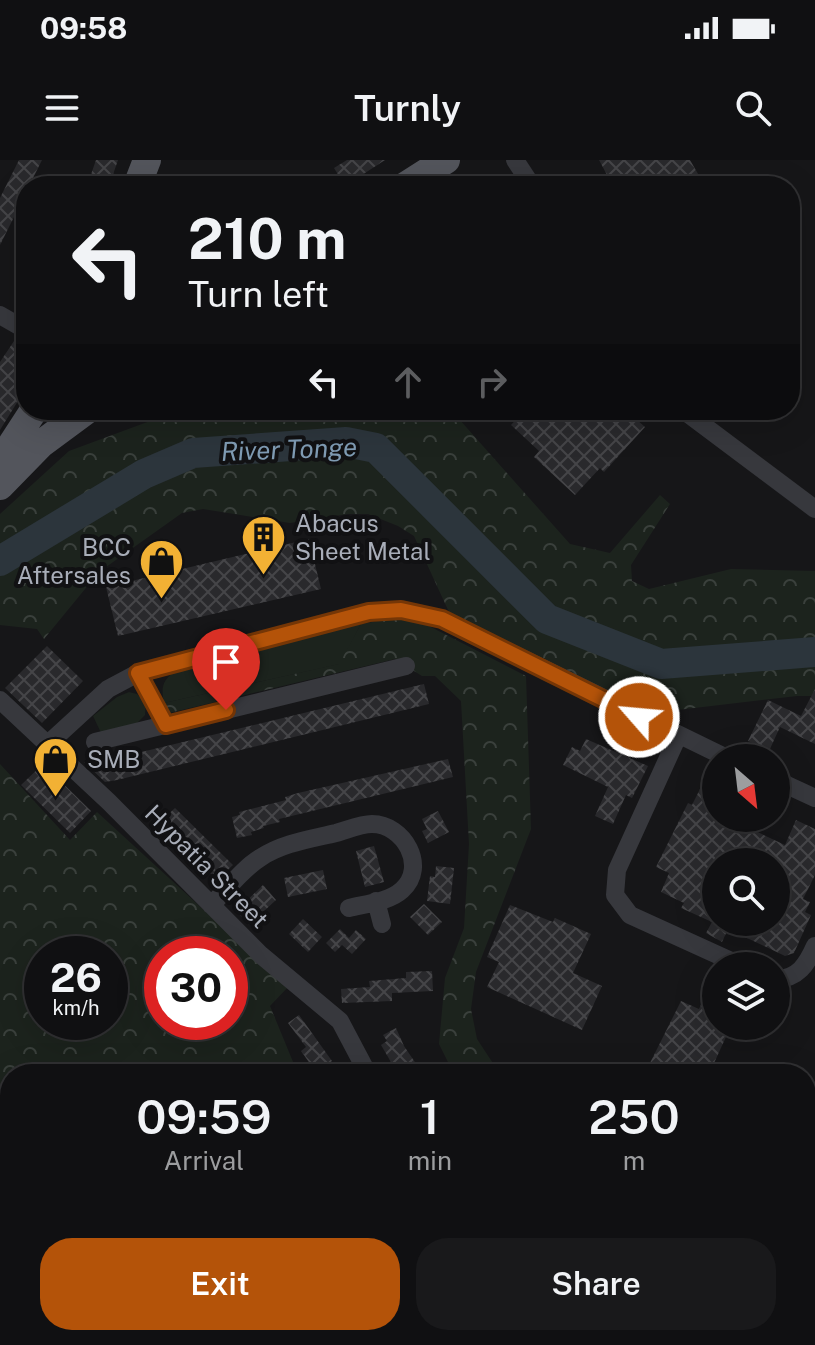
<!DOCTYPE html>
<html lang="en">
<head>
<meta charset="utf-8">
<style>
  :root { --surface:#101012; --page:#19191b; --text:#f1f3f6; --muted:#9c9d9f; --line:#303032; --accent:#b45309 }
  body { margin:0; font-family:"Public Sans",sans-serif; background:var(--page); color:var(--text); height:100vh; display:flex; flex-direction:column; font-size:30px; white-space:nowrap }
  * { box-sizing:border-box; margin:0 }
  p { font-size:26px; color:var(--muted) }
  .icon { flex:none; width:44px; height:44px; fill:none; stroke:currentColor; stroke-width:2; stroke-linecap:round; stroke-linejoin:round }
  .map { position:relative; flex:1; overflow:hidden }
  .panel { position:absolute; left:0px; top:904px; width:816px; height:282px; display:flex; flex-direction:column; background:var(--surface); border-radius:32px 32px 0 0; box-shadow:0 8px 32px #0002,0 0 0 2px var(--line) }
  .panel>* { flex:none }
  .hud { position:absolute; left:16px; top:16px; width:784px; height:244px; border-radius:32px; box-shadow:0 8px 32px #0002,0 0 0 2px var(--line); background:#101012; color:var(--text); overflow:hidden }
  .needle { width:52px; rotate:152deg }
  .fabs { position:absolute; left:702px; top:584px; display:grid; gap:16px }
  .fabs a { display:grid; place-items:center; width:88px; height:88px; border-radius:50%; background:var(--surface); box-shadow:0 8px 32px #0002,0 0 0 2px var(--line); font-size:40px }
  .speed { position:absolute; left:24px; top:776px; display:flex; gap:16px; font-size:40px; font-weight:700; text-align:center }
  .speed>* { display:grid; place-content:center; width:104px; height:104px; border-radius:50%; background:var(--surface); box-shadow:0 8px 32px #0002,0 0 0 2px var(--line); line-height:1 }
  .speed small { font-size:20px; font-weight:400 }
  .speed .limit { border:12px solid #d22; background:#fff; color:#111 }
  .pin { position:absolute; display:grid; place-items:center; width:68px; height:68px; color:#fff; margin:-82px -34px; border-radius:50% 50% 50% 0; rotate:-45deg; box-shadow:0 0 8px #0007 }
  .pin .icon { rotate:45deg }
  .me { position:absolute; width:88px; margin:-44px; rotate:297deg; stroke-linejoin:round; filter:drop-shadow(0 0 6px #0008) }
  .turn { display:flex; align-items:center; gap:28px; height:168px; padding:0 40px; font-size:36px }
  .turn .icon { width:104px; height:104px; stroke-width:2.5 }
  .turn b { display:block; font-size:56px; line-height:68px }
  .lanes { display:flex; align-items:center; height:76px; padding:0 40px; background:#0003; justify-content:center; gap:40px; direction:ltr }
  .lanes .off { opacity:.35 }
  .eta { display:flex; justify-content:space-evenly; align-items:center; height:136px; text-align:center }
  .eta b { font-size:48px; font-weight:600; line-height:56px }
  .button { display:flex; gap:16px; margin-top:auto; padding:16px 40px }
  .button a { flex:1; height:92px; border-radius:32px; background:var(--accent); color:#fff; font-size:32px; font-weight:600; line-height:92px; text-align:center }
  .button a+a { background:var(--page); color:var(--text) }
  .status { display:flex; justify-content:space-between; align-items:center; height:56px; padding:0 40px; background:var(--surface); direction:ltr }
  .status svg { height:22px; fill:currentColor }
  header { display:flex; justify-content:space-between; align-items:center; height:104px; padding:0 40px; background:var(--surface); font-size:36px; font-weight:600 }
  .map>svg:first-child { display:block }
  .grass { fill:#1c231d }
  .forest { fill:url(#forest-crowns); fill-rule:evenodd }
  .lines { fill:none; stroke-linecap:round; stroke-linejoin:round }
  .river { stroke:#2c353c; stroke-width:30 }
  .building { fill:url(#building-cross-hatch); fill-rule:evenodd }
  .minor { stroke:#37383d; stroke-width:18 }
  .primary { stroke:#53555c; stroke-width:28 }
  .route-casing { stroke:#753606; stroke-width:20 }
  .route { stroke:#b45309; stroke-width:14 }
  .labels { text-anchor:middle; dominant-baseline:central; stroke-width:8; stroke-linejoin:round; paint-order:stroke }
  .poi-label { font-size:24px; fill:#a8adb8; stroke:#111113; text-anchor:start }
  .street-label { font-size:24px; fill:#a8adb8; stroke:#111113 }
  .water-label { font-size:26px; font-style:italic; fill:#7f9bb3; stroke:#111113 }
</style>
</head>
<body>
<div class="status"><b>09:58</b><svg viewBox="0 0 49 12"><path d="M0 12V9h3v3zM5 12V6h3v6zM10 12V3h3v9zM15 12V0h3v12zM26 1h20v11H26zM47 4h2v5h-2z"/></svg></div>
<header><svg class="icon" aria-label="menu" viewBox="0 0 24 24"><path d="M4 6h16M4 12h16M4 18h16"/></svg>Turnly<svg class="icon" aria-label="search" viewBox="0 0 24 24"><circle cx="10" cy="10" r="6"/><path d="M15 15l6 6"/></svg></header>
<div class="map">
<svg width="815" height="1185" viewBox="0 0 815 1185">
  <defs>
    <pattern id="forest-crowns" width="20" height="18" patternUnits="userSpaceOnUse" patternTransform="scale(2)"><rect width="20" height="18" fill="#1c231d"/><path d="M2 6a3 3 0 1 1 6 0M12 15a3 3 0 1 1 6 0" fill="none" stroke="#3a403c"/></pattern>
    <pattern id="building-cross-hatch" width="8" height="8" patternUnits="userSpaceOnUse" patternTransform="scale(2)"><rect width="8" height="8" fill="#29292c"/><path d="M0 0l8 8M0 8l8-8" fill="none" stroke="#454548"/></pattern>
  </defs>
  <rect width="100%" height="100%" fill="#161618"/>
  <!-- grass -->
  <path class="grass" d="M 361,464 L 340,504 L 164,543 C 161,527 162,521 175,511 Z
    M 129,532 L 137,534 L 146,543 L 145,555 L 136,564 L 102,575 L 93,556 L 117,537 Z
    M 127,1176 L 419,1176 L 420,1180 L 413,1185 L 134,1185 Z
    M 533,1176 L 639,1176 L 633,1185 L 519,1185 Z"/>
  <!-- forest -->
  <path class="forest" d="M 206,250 L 451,250 L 570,384 L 610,393 L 660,335 L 670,344 L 631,405 L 632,421 L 649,429 L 731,409 L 815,411 L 815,536 L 797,536 L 652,553 L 449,452 L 414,376 L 398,366 L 368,354 L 348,354 L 290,363 L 203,349 L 182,353 L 99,412 L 44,479 L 37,469 L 0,465 L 0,354 L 69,291 L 161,257 Z
    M 396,458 L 425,464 L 526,516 L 531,669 L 476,812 L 471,849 L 477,879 L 500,914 L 454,914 L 439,884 L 445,818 L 464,768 L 469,684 L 461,541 L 435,516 L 422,516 L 395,499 L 169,553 L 164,543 L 339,504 L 361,464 Z
    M 0,604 L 70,680 L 97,652 L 288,827 L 270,846 L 298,914 L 10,914 L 10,980 L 0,982 ZM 42,794 L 110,794 L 110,862 L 42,862 ZM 162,794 L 230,794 L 230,862 L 162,862 Z
    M 815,1009 L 815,1185 L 633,1185 L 639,1176 L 806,1176 L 806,1014 Z
    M 419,1176 L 533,1176 L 519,1185 L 413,1185 L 420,1180 Z"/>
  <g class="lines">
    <!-- river -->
    <path class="river" d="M 0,401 L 144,314 L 193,293 L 346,282 L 376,288 L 547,459 L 661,504 L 815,492
      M 806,1054 L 815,1049
      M 805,1176 L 808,1185"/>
  </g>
  <!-- building -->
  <path class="building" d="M 19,0 L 42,0 L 29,26 L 26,26 L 26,33 L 0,85 L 0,38 Z
    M 96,0 L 118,0 L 109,26 L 87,26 Z
    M 347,0 L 385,0 L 345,26 L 334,8 Z
    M 599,0 L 690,0 L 705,26 L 613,26 Z
    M 16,178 L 26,182 L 26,228 L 0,270 L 0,202 Z
    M 525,250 L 626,250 L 645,267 L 604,312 L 600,308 L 575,335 L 534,297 L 539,291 L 511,265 Z
    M 309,379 L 321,429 L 118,476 L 106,427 Z
    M 47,486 L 83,521 L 42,563 L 5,528 Z
    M 424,524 L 429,544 L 117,620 L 105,622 L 84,602 L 103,598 L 104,601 Z
    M 815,529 L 815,584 L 780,567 L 769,591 L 748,581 L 768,540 L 801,556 Z
    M 586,579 L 648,606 L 632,638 L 626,635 L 613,664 L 595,656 L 608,627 L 563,605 L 572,587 L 580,591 Z
    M 448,599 L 453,617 L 279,659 L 280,662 L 263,666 L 264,668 L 251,672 L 252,675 L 237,678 L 232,657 L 240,655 L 239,652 L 286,640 L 285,637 L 298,633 Z
    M 43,604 L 91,651 L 70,673 L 21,625 Z
    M 702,625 L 716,632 L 716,658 L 756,658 L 751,669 L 785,685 L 796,660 L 815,669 L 815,715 L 803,739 L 810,742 L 805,752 L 811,755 L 794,793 L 785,796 L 728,769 L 722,782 L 706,773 L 712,762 L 681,748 L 684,743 L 661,732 L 669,713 L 656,707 L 688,643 L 692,645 ZM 716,702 L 776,702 L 776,762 L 716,762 Z
    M 175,648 L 233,705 L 217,720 L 159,663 Z
    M 438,651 L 449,672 L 428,683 L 422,671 L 427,669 L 422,659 Z
    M 374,686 L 384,722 L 365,727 L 356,691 Z
    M 436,706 L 454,708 L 450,744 L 427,741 L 430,716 L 435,717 Z
    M 323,710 L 327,729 L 288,737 L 284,718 Z
    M 263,725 L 276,740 L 249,765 L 236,751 Z
    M 424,744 L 442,762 L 428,775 L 410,757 Z
    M 510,745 L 553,762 L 555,758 L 591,774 L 573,813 L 602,826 L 582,870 L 487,827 L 499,802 L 487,797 Z
    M 303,759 L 322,777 L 308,792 L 289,774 Z
    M 340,769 L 349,778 L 356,770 L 366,779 L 352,794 L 342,785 L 335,792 L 326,783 Z
    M 432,811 L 433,831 L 392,833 L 392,841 L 342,843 L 341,829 L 370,827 L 369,821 L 406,818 L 406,812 Z
    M 716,811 L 716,866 L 731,866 L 709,914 L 675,914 L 650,903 L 681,841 L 699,849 Z
    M 299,855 L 332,901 L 316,912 L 301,891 L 306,887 L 288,863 Z
    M 396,868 L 404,886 L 423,914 L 398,914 L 381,885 L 387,881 L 383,875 Z"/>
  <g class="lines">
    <!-- minor -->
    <path class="minor" d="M 515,0 L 532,26
      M 0,155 L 26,170
      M 683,250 L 815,349
      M 138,513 L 166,565
      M 0,540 L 109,642 L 261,795 L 340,861 L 368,914
      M 678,576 L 617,710 L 615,735 L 630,755 L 742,806
      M 95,582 L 406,506
      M 47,585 L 108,529 L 138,513 L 369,452 L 401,450 L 442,459 L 727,598
      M 776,620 L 815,638
      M 376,741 L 382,764
      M 211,745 C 227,730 242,709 260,698 C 282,683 311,679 336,673 C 347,670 361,664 372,664 C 404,664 428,707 402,730 C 389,742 365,744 349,748
      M 776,819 C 798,819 807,804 815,786
      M 0,1019 L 10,1032
      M 0,1066 L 10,1059
      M 0,1152 L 10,1165
      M 8,1185 L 19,1176"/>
    <!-- primary -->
    <path class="primary" d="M 137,26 L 147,0
      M 405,26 L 446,0
      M 0,302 L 34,250
      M 0,326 L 41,284 L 87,250"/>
  </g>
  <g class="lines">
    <defs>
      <path id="route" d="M 226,550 L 166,565 L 138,513 L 369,452 L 401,450 L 442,459 L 639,557"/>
    </defs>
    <!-- route casing -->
    <use href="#route" class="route-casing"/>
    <!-- route -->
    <use href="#route" class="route"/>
  </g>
  <!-- icons -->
  <defs>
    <symbol id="building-pin" viewBox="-11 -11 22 30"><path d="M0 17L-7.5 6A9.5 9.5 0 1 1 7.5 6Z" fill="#f2b134" stroke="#111113"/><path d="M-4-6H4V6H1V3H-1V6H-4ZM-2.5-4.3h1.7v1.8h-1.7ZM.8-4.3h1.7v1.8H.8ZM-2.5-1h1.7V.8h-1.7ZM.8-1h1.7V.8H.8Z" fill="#111"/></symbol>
    <symbol id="shop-pin" viewBox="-11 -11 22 30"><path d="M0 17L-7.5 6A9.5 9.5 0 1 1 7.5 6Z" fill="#f2b134" stroke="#111113"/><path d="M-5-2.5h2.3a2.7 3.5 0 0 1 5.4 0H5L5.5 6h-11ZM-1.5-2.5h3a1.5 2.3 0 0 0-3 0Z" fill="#111"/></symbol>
  </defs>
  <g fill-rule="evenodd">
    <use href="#building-pin" x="238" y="352" width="51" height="69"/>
    <use href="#shop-pin" x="136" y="376" width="51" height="69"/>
    <use href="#shop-pin" x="30" y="574" width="51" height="69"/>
  </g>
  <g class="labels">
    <!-- poi labels -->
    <g class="poi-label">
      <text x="295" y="363">Abacus<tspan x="295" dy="28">Sheet Metal</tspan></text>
      <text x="131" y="387" text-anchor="end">BCC<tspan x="131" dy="28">Aftersales</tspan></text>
      <text x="87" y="599">SMB</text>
    </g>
    <!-- street labels -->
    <g class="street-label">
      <text transform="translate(207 706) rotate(45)">Hypatia Street</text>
    </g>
    <!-- water labels -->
    <g class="water-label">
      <text transform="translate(289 289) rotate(-2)">River Tonge</text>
    </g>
  </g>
</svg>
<div class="fabs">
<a><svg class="needle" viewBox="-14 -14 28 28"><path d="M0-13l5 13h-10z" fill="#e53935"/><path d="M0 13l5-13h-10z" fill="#9c9d9f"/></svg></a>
<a><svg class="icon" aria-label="search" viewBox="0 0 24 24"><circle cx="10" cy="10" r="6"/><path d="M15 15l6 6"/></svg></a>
<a><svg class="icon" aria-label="layers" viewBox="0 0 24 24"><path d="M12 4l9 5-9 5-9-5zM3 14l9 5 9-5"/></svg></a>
</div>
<div class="speed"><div>26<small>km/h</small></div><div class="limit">30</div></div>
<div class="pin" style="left:226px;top:550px;background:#d93025"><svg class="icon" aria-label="arrive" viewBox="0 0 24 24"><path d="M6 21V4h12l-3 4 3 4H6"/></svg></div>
<svg class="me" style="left:639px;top:557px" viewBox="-20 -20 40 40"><circle r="17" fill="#b45309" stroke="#fff" stroke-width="3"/><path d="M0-11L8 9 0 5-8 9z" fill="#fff"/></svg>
<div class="hud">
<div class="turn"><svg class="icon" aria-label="left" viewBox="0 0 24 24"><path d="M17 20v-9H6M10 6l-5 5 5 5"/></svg><div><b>210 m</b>Turn left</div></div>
<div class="lanes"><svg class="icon" aria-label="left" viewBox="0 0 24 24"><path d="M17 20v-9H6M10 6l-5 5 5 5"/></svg><svg class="icon off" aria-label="ahead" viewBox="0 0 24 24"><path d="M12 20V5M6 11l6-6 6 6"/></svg><svg class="icon off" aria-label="right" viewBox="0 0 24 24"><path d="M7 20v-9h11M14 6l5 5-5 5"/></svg></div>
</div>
<section class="panel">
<div class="eta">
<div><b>09:59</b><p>Arrival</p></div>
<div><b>1</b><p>min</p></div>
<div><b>250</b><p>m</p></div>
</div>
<div class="button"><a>Exit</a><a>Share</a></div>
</section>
</div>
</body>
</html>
